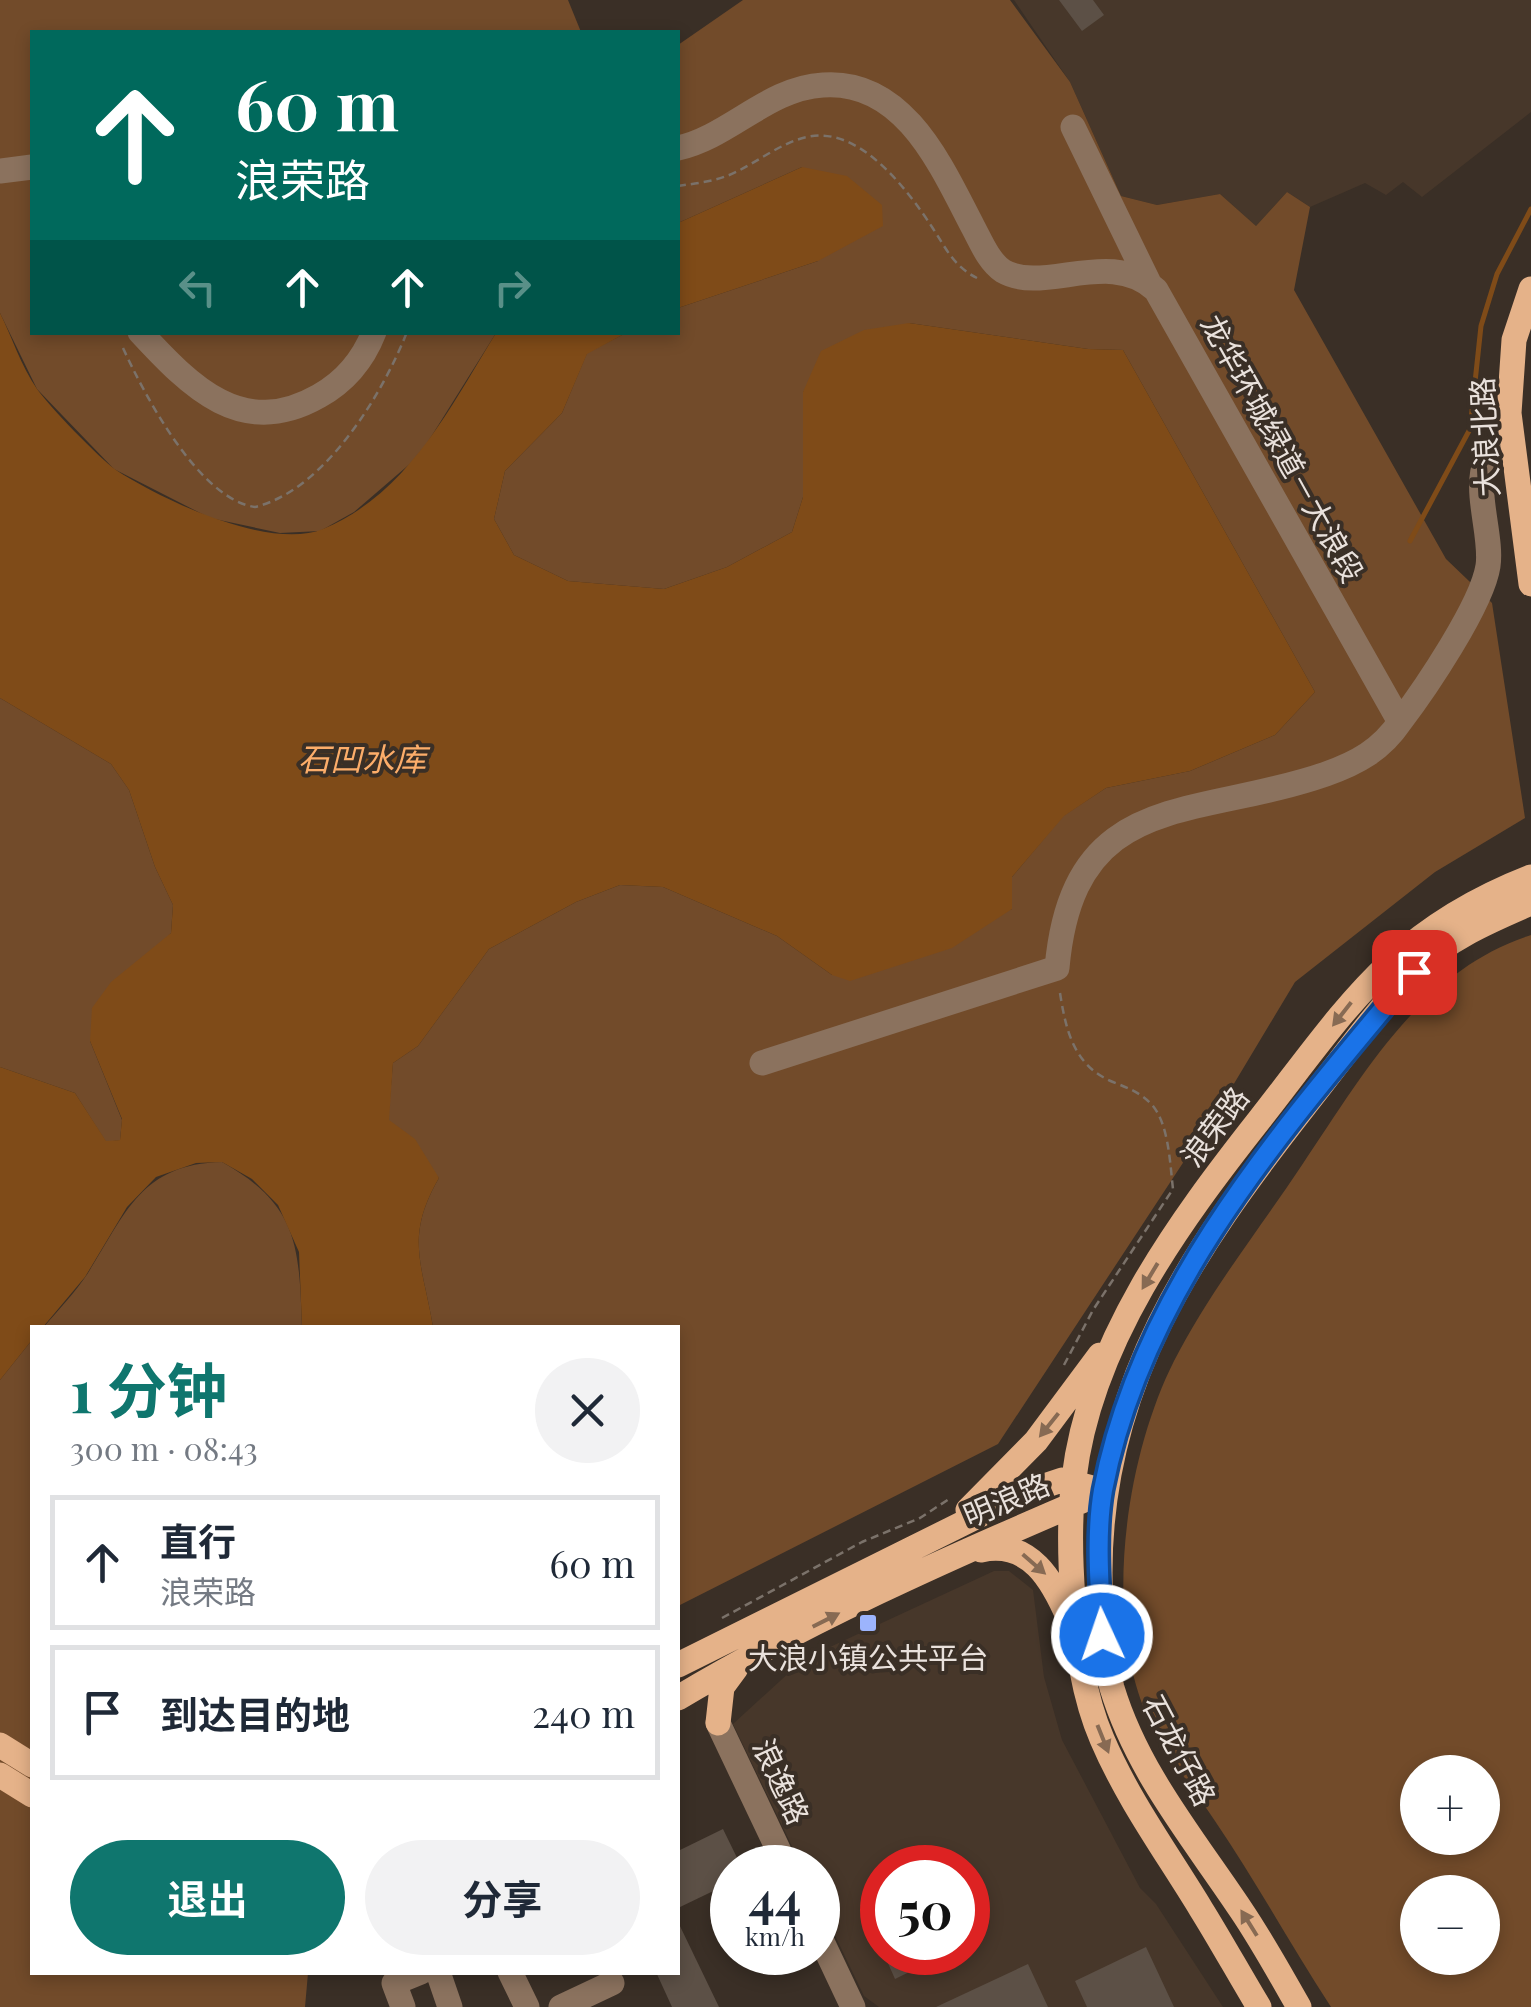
<!DOCTYPE html>
<html lang="zh">
<head>
<meta charset="utf-8">
<style>
  :root { --surface:#fff; --page:#f2f2f3; --text:#1f2937; --muted:#747a83; --line:#e0e1e3; --accent:#0f766e }
  body { margin:0; font-family:"Playfair Display","Noto Sans SC",serif; background:var(--page); color:var(--text); height:100vh; display:flex; flex-direction:column; font-size:38px; white-space:nowrap }
  * { box-sizing:border-box; margin:0 }
  p { font-size:32px; color:var(--muted) }
  .icon { flex:none; width:55px; height:55px; fill:none; stroke:currentColor; stroke-width:2; stroke-linecap:round; stroke-linejoin:round }
  .map { position:relative; flex:1; overflow:hidden }
  .details { position:absolute; left:30px; top:1325px; width:650px; height:650px; display:flex; flex-direction:column; background:var(--surface); border-radius:0px; box-shadow:0 5px 15px #0003 }
  .details>* { flex:none }
  .guide { position:absolute; left:30px; top:30px; width:650px; height:305px; border-radius:0px; box-shadow:0 5px 15px #0003; background:#00695c; color:#fff; overflow:hidden }
  .buttons { position:absolute; left:1400px; top:1755px; display:grid; gap:20px }
  .buttons a { display:grid; place-items:center; width:100px; height:100px; border-radius:50%; background:var(--surface); box-shadow:0 5px 15px #0003; font-size:50px }
  .speed { position:absolute; left:710px; top:1845px; display:flex; gap:20px; font-size:50px; font-weight:700; text-align:center }
  .speed>* { display:grid; place-content:center; width:130px; height:130px; border-radius:50%; background:var(--surface); box-shadow:0 5px 15px #0003; line-height:1 }
  .speed small { font-size:25px; font-weight:400 }
  .speed .limit { border:15px solid #d22; background:#fff; color:#111 }
  .pin { position:absolute; display:grid; place-items:center; width:85px; height:85px; color:#fff; margin:-42px; border-radius:20px; box-shadow:0 5px 15px #0006 }
  .me { position:absolute; width:110px; margin:-55px; rotate:357deg; stroke-linejoin:round; filter:drop-shadow(0 0 8px #0008) }
  .turn { display:flex; align-items:center; gap:35px; height:210px; padding:0 40px; font-size:45px }
  .turn .icon { width:130px; height:130px; stroke-width:2.5 }
  .turn b { display:block; font-size:70px; line-height:85px }
  .lanes { display:flex; align-items:center; height:95px; padding:0 40px; background:#0003; justify-content:center; gap:50px; direction:ltr }
  .lanes .off { opacity:.35 }
  .round { display:grid; place-items:center; flex:none; width:105px; height:105px; border-radius:52px; background:var(--page) }
  .summary { display:flex; align-items:center; justify-content:space-between; height:170px; padding:0 40px }
  h1 { font-size:60px; font-weight:700; line-height:75px; color:var(--accent) }
  .cta { display:flex; gap:20px; margin-top:auto; padding:20px 40px }
  .cta a { flex:1; height:115px; border-radius:60px; background:var(--accent); color:#fff; font-size:40px; font-weight:700; line-height:115px; text-align:center }
  .cta a+a { background:var(--page); color:var(--text) }
  ul { padding:0; list-style:none }
  li { display:flex; align-items:center; gap:30px; height:135px; margin:0 20px 15px; padding:0 20px; border:5px solid var(--line); border-radius:0px }
  li div { flex:1 }
  li b { display:block; font-size:38px }
  li em { font-style:normal }
  .map>svg:first-child { display:block }
  .built { fill:#47372a; fill-rule:evenodd }
  .green { fill:#724b2a; fill-rule:evenodd }
  .water { fill:#7f4b18 }
  .lines { fill:none; stroke-linecap:round; stroke-linejoin:round }
  .stream { stroke:#7f4b18; stroke-width:5 }
  .building { fill:#5c5046 }
  .path { stroke:#7b726a; stroke-width:2.5; stroke-dasharray:8 5; stroke-linecap:butt }
  .minor { stroke:#8b725e; stroke-width:25 }
  .major { stroke:#e5b289; stroke-width:25 }
  .oneway { fill:#876a53 }
  .route-casing { stroke:#114b97; stroke-width:25 }
  .route { stroke:#1a73e8; stroke-width:18 }
  .poi-dot { fill:#9cb4fd; stroke:#3a2f26; stroke-width:4 }
  .labels { text-anchor:middle; dominant-baseline:central; stroke-width:8; stroke-linejoin:round; paint-order:stroke }
  .street-label { font-size:30px; fill:#e9e1dc; stroke:#3a2f26 }
  .poi-label { font-size:30px; fill:#e9e1dc; stroke:#3a2f26 }
  .water-label { font-size:32px; font-style:italic; fill:#fcad6a; stroke:#3a2f26 }
</style>
</head>
<body>
<div class="map">
<svg width="1531" height="2007" viewBox="0 0 1531 2007">
  <rect width="100%" height="100%" fill="#3a2f26"/>
  <!-- built -->
  <path class="built" d="M 1014,0 L 1531,0 L 1531,112 L 1422,197 L 1403,182 L 1386,195 L 1365,183 L 1310,207 L 1287,192 L 1256,226 L 1220,194 L 1157,205 L 1121,196 L 1070,82 Z
    M 994,1571 L 1009,1571 L 1033,1590 L 1044,1677 L 1062,1740 L 1140,1888 L 1156,1904 L 1223,2007 L 879,2007 L 864,1996 L 818,1900 L 818,1868 L 802,1867 L 733,1724 L 804,1659 ZM 882,1868 L 968,1868 L 968,1952 L 882,1952 Z"/>
  <!-- green -->
  <path class="green" d="M 0,0 L 568,0 L 581,32 L 32,32 L 32,332 L 496,333 L 419,456 L 354,512 L 320,531 L 280,533 L 210,518 L 114,469 L 37,389 L 0,313 Z
    M 743,0 L 1010,0 L 1070,82 L 1121,196 L 1157,205 L 1220,194 L 1256,226 L 1287,192 L 1310,207 L 1294,290 L 1446,559 L 1492,603 L 1525,818 L 1435,872 L 1295,982 L 1223,1102 L 998,1444 L 678,1606 L 678,1328 L 433,1327 C 423,1265 404,1238 439,1178 L 388,1120 L 393,1063 L 418,1046 L 489,949 L 576,902 L 620,885 L 663,887 L 777,936 L 832,975 L 1012,909 L 1012,877 L 1063,816 L 1106,788 L 1190,771 L 1275,735 L 1315,692 L 1123,350 L 1088,349 L 909,323 L 803,392 L 803,497 L 792,532 L 727,567 L 664,589 L 568,581 L 514,555 L 494,519 L 505,471 L 562,413 L 587,353 L 626,333 L 678,332 L 678,308 L 818,261 L 802,167 L 678,223 L 678,45 Z
    M 0,698 L 111,764 L 129,790 L 155,867 L 173,905 L 171,933 L 90,1041 L 122,1120 L 120,1140 L 106,1142 L 75,1093 L 0,1067 Z
    M 1531,935 L 1531,2007 L 1331,2007 C 1291,1946 1256,1881 1215,1821 C 1192,1786 1163,1752 1146,1713 C 1103,1613 1126,1456 1174,1361 C 1210,1291 1258,1231 1302,1165 C 1363,1075 1421,970 1531,935 ZM 1482,1772 L 1482,1838 L 1418,1838 L 1418,1772 ZM 1482,1892 L 1482,1958 L 1418,1958 L 1418,1892 Z
    M 222,1162 C 299,1205 299,1247 302,1327 L 43,1328 C 58,1310 75,1293 88,1273 C 126,1213 141,1164 222,1162 Z
    M 32,1340 L 32,1972 L 308,1973 L 305,2007 L 0,2007 L 0,1380 Z"/>
  <!-- water -->
  <path class="water" d="M 802,167 L 847,176 L 882,205 L 883,226 L 818,261 L 678,308 L 678,223 Z
    M 0,313 C 12,337 21,366 37,389 C 49,406 99,458 116,470 C 162,500 270,551 323,529 C 408,494 451,406 496,333 L 626,333 L 587,354 L 562,413 L 505,471 L 494,519 L 514,555 L 568,581 L 664,589 L 727,567 L 792,532 L 803,497 L 803,392 L 821,351 L 864,330 L 909,323 L 1088,349 L 1123,350 L 1315,692 L 1275,735 L 1190,771 L 1106,788 L 1064,816 L 1012,877 L 1012,909 L 952,948 L 850,981 L 832,975 L 777,936 L 663,887 L 620,885 L 576,902 L 489,949 L 418,1046 L 393,1063 L 389,1120 L 415,1139 L 439,1178 C 404,1238 423,1265 433,1327 L 302,1327 L 299,1252 L 278,1205 L 252,1179 L 222,1162 L 196,1163 L 156,1177 L 127,1207 L 85,1277 L 43,1327 L 32,1328 L 32,1340 L 0,1380 L 0,1067 L 75,1093 L 106,1141 L 120,1140 L 122,1119 L 90,1041 L 92,1008 L 111,982 L 171,933 L 173,905 L 155,867 L 129,790 L 111,764 L 0,698 Z"/>
  <g class="lines">
    <!-- stream -->
    <path class="stream" d="M 1410,541 L 1470,429 L 1481,326 L 1497,274 L 1531,209"/>
  </g>
  <!-- building -->
  <path class="building" d="M 1059,0 L 1093,0 L 1104,15 L 1082,31 Z
    M 723,1829 L 742,1868 L 732,1868 L 732,1882 L 678,1908 L 678,1851 Z
    M 882,1894 L 882,1952 L 860,1905 Z
    M 678,1922 L 719,2007 L 672,2007 L 656,1972 L 678,1972 Z
    M 1146,1947 L 1174,2007 L 1087,2007 L 1075,1981 Z
    M 883,1952 L 950,1952 L 895,1979 Z
    M 1028,1964 L 1048,2007 L 936,2007 Z"/>
  <g class="lines">
    <!-- path -->
    <path class="path" d="M 678,186 C 698,183 719,181 738,171 C 760,160 783,142 807,137 C 859,125 907,189 932,227 C 946,248 953,266 977,278
      M 123,348 C 145,396 199,499 255,507 C 325,490 382,395 407,332
      M 1060,993 C 1066,1031 1074,1066 1113,1082 C 1128,1088 1142,1093 1153,1106 C 1169,1126 1170,1164 1173,1189 L 1093,1310 L 1064,1365
      M 722,1618 L 862,1542 L 920,1518 L 949,1499"/>
    <!-- minor -->
    <path class="minor" d="M 1073,127 L 1149,283
      M 678,148 C 729,137 768,88 823,85 C 905,79 942,168 973,227 C 981,242 989,262 1003,271 C 1044,295 1110,247 1156,290 L 1400,722 C 1381,750 1357,763 1326,774 C 1194,820 1073,788 1057,968 L 762,1063
      M 0,171 L 32,167
      M 140,332 C 191,387 242,440 319,396 C 346,381 363,360 374,332
      M 1400,722 C 1425,689 1482,605 1488,566 C 1494,526 1458,458 1511,439
      M 718,1723 L 787,1868
      M 818,1933 L 853,2007
      M 438,1972 L 450,2007
      M 510,1972 L 527,2007
      M 403,2007 L 394,1983 L 421,1972
      M 561,2007 L 612,1983"/>
    <!-- major -->
    <path class="major" d="M 1531,289 L 1514,340 L 1509,413 L 1531,584
      M 968,1510 L 1036,1441 L 1100,1355
      M 981,1550 C 1030,1539 1053,1581 1069,1619
      M 678,1665 L 1026,1492 L 1062,1480 L 1089,1487
      M 678,1698 C 807,1621 946,1559 1084,1500
      M 718,1723 L 722,1687 L 736,1668
      M 0,1745 L 32,1765
      M 0,1775 L 32,1795
      M 1259,2007 C 1239,1974 1221,1941 1201,1909 C 1167,1853 1128,1800 1102,1739 C 1083,1695 1077,1646 1073,1599 C 1070,1559 1069,1518 1074,1478 C 1090,1343 1178,1223 1260,1119 C 1347,1008 1392,931 1531,877
      M 1299,2007 C 1280,1974 1262,1941 1241,1910 C 1193,1838 1137,1771 1112,1688 C 1102,1651 1100,1613 1100,1575 C 1099,1386 1192,1250 1304,1107 C 1340,1062 1374,1013 1414,972 C 1447,939 1489,921 1531,903"/>
  </g>
  <!-- one-way arrows -->
  <defs><path id="oneway-solid" d="M-6-.8H1V-3.2L6.5 0L1 3.2V.8H-6Z" transform="scale(2.5)"/></defs>
  <g class="oneway">
    <use href="#oneway-solid" transform="translate(1342 1014) rotate(128)"/>
    <use href="#oneway-solid" transform="translate(1150 1276) rotate(121)"/>
    <use href="#oneway-solid" transform="translate(1049 1425) rotate(129)"/>
    <use href="#oneway-solid" transform="translate(1034 1564) rotate(41)"/>
    <use href="#oneway-solid" transform="translate(826 1620) rotate(-27)"/>
    <use href="#oneway-solid" transform="translate(1103 1739) rotate(68)"/>
    <use href="#oneway-solid" transform="translate(1249 1923) rotate(-122)"/>
  </g>
  <g class="lines">
    <defs>
      <path id="route" d="M 1102,1635 C 1100,1588 1095,1537 1103,1490 C 1142,1286 1286,1126 1414,972"/>
    </defs>
    <!-- route casing -->
    <use href="#route" class="route-casing"/>
    <!-- route -->
    <use href="#route" class="route"/>
  </g>
  <!-- markers -->
  <rect class="poi-dot" x="858" y="1613" width="20" height="20" rx="5"/>
  <g class="labels">
    <!-- street labels -->
    <g class="street-label">
      <text transform="translate(1484 437) rotate(-93)">大浪北路</text>
      <text transform="translate(1283 448) rotate(61)">龙华环城绿道－大浪段</text>
      <text transform="translate(1214 1126) rotate(-53)">浪荣路</text>
      <text transform="translate(1006 1499) rotate(-23)">明浪路</text>
      <text transform="translate(1180 1750) rotate(62)">石龙仔路</text>
      <text transform="translate(782 1781) rotate(65)">浪逸路</text>
    </g>
    <!-- poi labels -->
    <g class="poi-label">
      <text x="868" y="1657">大浪小镇公共平台</text>
    </g>
    <!-- water labels -->
    <g class="water-label">
      <text x="362" y="757">石凹水库</text>
    </g>
  </g>
</svg>
<div class="buttons">
<a>+</a>
<a>−</a>
</div>
<div class="speed"><div>44<small>km/h</small></div><div class="limit">50</div></div>
<div class="pin" style="left:1414px;top:972px;background:#d93025"><svg class="icon" aria-label="arrive" viewBox="0 0 24 24"><path d="M6 21V4h12l-3 4 3 4H6"/></svg></div>
<svg class="me" style="left:1102px;top:1635px" viewBox="-20 -20 40 40"><circle r="17" fill="#1a73e8" stroke="#fff" stroke-width="3"/><path d="M0-11L8 9 0 5-8 9z" fill="#fff"/></svg>
<div class="guide">
<div class="turn"><svg class="icon" aria-label="ahead" viewBox="0 0 24 24"><path d="M12 20V5M6 11l6-6 6 6"/></svg><div><b>60 m</b>浪荣路</div></div>
<div class="lanes"><svg class="icon off" aria-label="left" viewBox="0 0 24 24"><path d="M17 20v-9H6M10 6l-5 5 5 5"/></svg><svg class="icon" aria-label="ahead" viewBox="0 0 24 24"><path d="M12 20V5M6 11l6-6 6 6"/></svg><svg class="icon" aria-label="ahead" viewBox="0 0 24 24"><path d="M12 20V5M6 11l6-6 6 6"/></svg><svg class="icon off" aria-label="right" viewBox="0 0 24 24"><path d="M7 20v-9h11M14 6l5 5-5 5"/></svg></div>
</div>
<section class="details">
<div class="summary"><div><h1>1 分钟</h1><p>300 m · 08:43</p></div><a class="round"><svg class="icon" aria-label="close" viewBox="0 0 24 24"><path d="M6 6l12 12M18 6L6 18"/></svg></a></div>
<ul>
<li><svg class="icon" aria-label="ahead" viewBox="0 0 24 24"><path d="M12 20V5M6 11l6-6 6 6"/></svg><div><b>直行</b><p>浪荣路</p></div><em>60 m</em></li>
<li><svg class="icon" aria-label="arrive" viewBox="0 0 24 24"><path d="M6 21V4h12l-3 4 3 4H6"/></svg><div><b>到达目的地</b></div><em>240 m</em></li>
</ul>
<div class="cta"><a>退出</a><a>分享</a></div>
</section>
</div>
</body>
</html>
